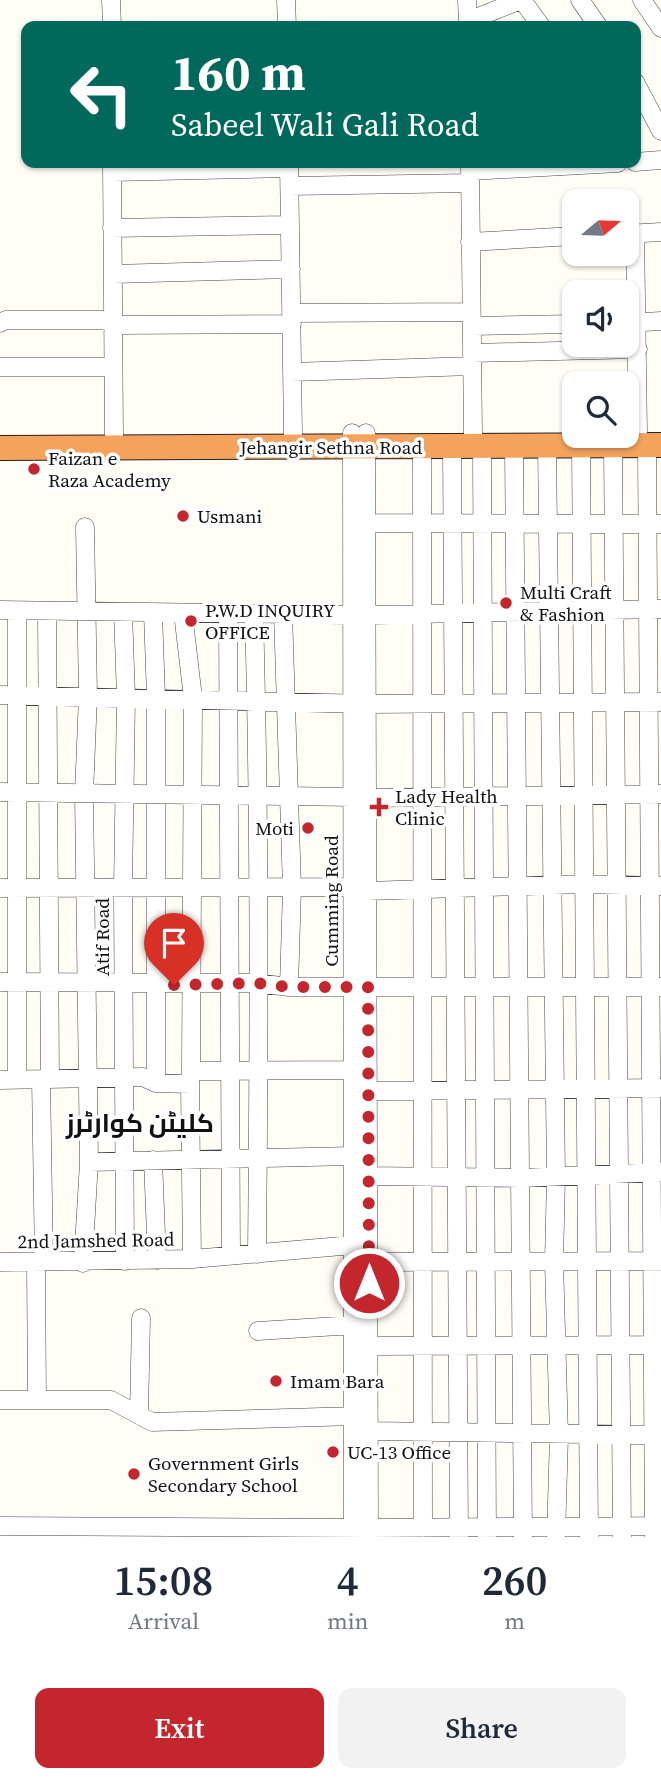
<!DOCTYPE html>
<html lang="en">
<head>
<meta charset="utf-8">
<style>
  :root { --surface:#fff; --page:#f2f2f3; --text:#1f2937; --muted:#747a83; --accent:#c4262e }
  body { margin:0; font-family:"Source Serif 4",Cairo,serif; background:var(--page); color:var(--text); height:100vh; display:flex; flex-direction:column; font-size:26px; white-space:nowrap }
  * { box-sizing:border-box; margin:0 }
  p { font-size:23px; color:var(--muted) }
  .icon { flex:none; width:38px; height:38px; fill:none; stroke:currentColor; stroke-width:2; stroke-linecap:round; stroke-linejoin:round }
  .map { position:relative; height:1537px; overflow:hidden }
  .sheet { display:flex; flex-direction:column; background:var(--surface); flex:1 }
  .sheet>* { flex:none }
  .banner { position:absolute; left:21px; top:21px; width:620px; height:147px; border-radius:14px; box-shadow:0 2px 5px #0004; background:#00695c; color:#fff; overflow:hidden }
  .needle { width:46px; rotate:71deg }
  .buttons { position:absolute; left:562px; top:189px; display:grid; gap:14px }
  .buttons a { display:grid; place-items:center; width:77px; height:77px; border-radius:14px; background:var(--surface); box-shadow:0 2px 5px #0004; font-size:35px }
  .pin { position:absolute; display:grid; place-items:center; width:60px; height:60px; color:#fff; margin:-72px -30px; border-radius:50% 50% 50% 0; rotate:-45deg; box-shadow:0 0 7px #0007 }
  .pin .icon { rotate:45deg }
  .me { position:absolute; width:77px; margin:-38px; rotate:0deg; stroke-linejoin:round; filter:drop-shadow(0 0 5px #0008) }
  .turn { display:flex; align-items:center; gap:24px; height:147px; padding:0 35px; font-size:32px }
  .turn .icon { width:91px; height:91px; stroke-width:2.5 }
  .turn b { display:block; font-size:49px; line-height:60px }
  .eta { display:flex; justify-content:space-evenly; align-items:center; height:119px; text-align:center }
  .eta b { font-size:42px; font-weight:600; line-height:49px }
  .button { display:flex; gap:14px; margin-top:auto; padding:14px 35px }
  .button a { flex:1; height:80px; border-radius:14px; background:var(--accent); color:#fff; font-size:28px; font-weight:600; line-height:80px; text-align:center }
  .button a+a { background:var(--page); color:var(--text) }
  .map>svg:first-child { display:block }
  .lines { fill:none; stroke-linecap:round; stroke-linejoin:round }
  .minor-casing { stroke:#444; stroke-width:19 }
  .highway-casing { stroke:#222; stroke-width:26 }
  .minor { stroke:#fff; stroke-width:18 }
  .highway { stroke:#f5a25d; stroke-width:24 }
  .route { stroke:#c4262e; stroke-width:12; stroke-dasharray:0 21.6 }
  .poi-dot { fill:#c4262e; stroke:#fff; stroke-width:2.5 }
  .labels { text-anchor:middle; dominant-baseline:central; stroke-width:7; stroke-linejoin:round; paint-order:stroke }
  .street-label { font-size:19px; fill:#111; stroke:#fff }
  .poi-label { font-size:19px; fill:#111; stroke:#fff; text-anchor:start }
  .district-label { font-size:26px; font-weight:bold; fill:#111; stroke:#fff }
</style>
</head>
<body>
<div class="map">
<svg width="661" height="1537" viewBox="0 0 661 1537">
  <rect width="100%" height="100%" fill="#fffdf5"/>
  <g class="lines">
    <defs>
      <path id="minor" d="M 111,0 L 112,26
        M 286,0 L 287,26
        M 467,0 L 468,26
        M 522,0 L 541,26
        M 580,0 L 598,26
        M 642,0 L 661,28
        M 468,21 L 521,0
        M 635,82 L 661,131
        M 635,162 L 661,160
        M 112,163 L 114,435
        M 289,163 L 293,434
        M 470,163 L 473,434
        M 470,171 L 618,163
        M 112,172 L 289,168
        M 290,186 L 470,183
        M 112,228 L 290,225
        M 635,233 L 638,432
        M 626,234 L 661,232
        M 470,242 L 574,236
        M 113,274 L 291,269
        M 291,313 L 471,312
        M 0,323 L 6,320 L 105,320 L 113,325 L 292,324
        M 626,323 L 661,321
        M 472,326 L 574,324
        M 472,353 L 638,349
        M 0,367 L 113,367
        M 292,372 L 472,366
        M 352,433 L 353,1537
        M 366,433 L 369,1537
        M 647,445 L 654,1537
        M 482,446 L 487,1537
        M 514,446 L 523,1537
        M 547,446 L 556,1177 L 554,1262 L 559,1436 L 556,1537
        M 581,446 L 589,1537
        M 613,446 L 622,1537
        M 422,447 L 423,1528
        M 452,447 L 459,1537
        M 365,523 L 661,524
        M 0,610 L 366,615 L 661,609
        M 17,611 L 17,1080
        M 47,611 L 50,1079
        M 123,612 L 126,697 L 123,887 L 125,1261
        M 153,613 L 156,697 L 156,1083
        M 183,613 L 193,698 L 191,1071
        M 228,614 L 231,1255
        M 254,614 C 260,827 259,1040 257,1254
        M 283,614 L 292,888 L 289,987
        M 0,695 L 368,704 L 661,702
        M 0,792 L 352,797
        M 366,798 L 661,794
        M 0,888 L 351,887
        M 367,891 L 583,884 L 661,886
        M 0,982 L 256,983 L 289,987 L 661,987
        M 41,1079 L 44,1262
        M 0,1080 L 143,1077 L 156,1083 L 190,1084 L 191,1071 L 353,1070
        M 190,1084 L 192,1259
        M 369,1091 L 661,1088
        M 153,1160 L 157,1260
        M 89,1162 L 353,1156
        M 369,1176 L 520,1178 L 661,1172
        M 0,1262 L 192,1259 L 353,1245
        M 36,1262 L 37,1400
        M 369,1262 L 661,1261
        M 83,1263 L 89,1162 L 84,794 L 88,696 L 85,527
        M 258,1331 L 354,1325
        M 369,1346 L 661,1345
        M 0,1400 L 111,1400 L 152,1422 L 355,1416
        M 139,1415 L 141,1318
        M 369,1431 L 661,1435
        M 0,1526 L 369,1528 L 661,1526"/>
      <path id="highway" d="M 0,448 L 661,445"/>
    </defs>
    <!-- minor casing -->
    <use href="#minor" class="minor-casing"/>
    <!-- highway casing -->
    <use href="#highway" class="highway-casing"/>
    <!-- minor -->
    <use href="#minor" class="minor"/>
    <!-- highway -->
    <use href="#highway" class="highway"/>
  </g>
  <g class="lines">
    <!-- route -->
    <path class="route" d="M 174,985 L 256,983 L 289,987 L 368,987 L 369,1283"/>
  </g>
  <!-- markers -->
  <g class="poi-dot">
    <circle cx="34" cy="469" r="7"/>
    <circle cx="183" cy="516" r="7"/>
    <circle cx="506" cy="603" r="7"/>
    <circle cx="191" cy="621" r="7"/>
    <path d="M375.5 796.5h7v7h7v7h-7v7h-7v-7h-7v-7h7z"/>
    <circle cx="308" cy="828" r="7"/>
    <circle cx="276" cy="1381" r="7"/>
    <circle cx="333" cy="1452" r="7"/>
    <circle cx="134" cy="1474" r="7"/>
  </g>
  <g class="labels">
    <!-- street labels -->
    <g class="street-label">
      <text x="331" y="447">Jehangir Sethna Road</text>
      <text transform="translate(331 901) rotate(-90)">Cumming Road</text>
      <text transform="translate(102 937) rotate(-90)">Atif Road</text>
      <text transform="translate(96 1240) rotate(-1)">2nd Jamshed Road</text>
    </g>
    <!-- poi labels -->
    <g class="poi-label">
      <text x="48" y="458">Faizan e<tspan x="48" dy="22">Raza Academy</tspan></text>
      <text x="197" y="516">Usmani</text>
      <text x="520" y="592">Multi Craft<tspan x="520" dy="22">&amp; Fashion</tspan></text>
      <text x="205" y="610">P.W.D INQUIRY<tspan x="205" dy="22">OFFICE</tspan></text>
      <text x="395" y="796">Lady Health<tspan x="395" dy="22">Clinic</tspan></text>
      <text x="294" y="828" text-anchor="end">Moti</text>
      <text x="290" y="1381">Imam Bara</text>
      <text x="347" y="1452">UC-13 Office</text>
      <text x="148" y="1463">Government Girls<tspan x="148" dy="22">Secondary School</tspan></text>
    </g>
    <!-- district labels -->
    <g class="district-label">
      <text x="140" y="1123">کلیٹن کوارٹرز</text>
    </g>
  </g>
</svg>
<div class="buttons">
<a><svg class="needle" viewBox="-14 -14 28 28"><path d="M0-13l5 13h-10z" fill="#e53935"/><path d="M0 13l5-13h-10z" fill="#747a83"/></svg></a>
<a><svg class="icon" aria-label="sound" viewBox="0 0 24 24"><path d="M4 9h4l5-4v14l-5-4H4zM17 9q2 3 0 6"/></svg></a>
<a><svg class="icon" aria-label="search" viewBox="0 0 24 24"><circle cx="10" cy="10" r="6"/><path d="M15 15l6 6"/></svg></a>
</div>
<div class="pin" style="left:174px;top:985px;background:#d93025"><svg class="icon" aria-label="arrive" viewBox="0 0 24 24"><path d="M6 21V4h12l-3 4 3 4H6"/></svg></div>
<svg class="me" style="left:369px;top:1283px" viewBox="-20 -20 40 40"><circle r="17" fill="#c4262e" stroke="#fff" stroke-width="3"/><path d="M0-11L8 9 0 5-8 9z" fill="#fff"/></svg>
<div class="banner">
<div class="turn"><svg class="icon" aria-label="left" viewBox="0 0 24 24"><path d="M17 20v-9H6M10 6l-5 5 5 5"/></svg><div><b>160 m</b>Sabeel Wali Gali Road</div></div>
</div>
</div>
<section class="sheet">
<div class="eta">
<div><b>15:08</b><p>Arrival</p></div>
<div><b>4</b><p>min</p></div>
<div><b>260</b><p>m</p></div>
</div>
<div class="button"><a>Exit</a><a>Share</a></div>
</section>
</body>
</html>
